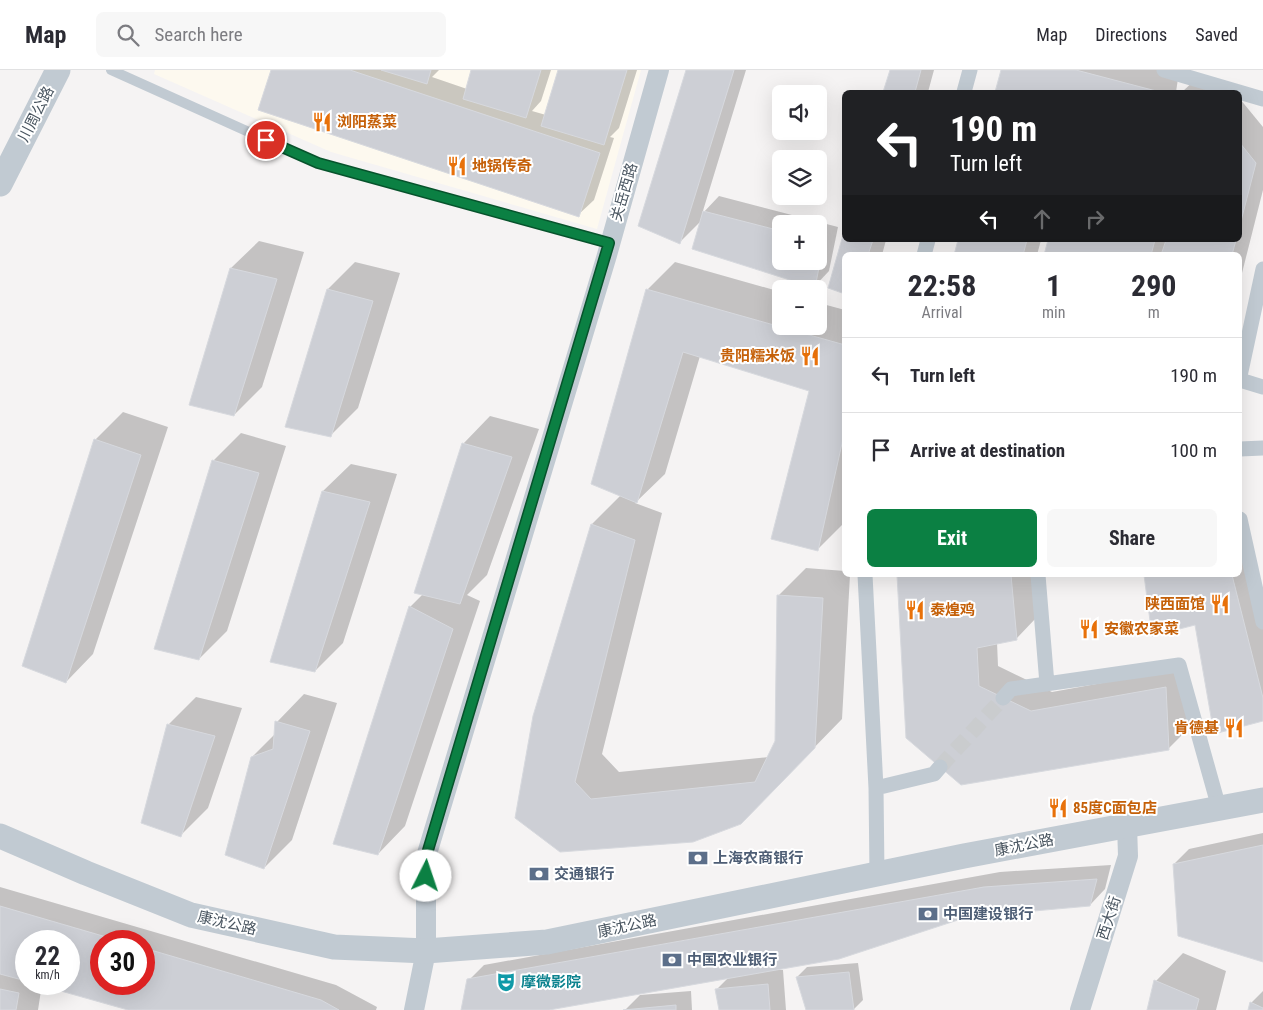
<!DOCTYPE html>
<html lang="en">
<head>
<meta charset="utf-8">
<style>
  :root { --surface:#fff; --page:#f7f7f7; --text:#2b2b33; --muted:#7c7c81; --line:#e1e1e2; --accent:#0b8043 }
  body { margin:0; font-family:"Roboto Condensed","Noto Sans SC",sans-serif; background:var(--page); color:var(--text); height:100vh; display:flex; flex-direction:column; font-size:19px; white-space:nowrap }
  * { box-sizing:border-box; margin:0 }
  p { font-size:16px; color:var(--muted) }
  .icon { flex:none; width:28px; height:28px; fill:none; stroke:currentColor; stroke-width:2; stroke-linecap:round; stroke-linejoin:round }
  .map { position:relative; flex:1; overflow:hidden }
  .sheet { position:absolute; left:842px; top:182px; width:400px; height:325px; display:flex; flex-direction:column; background:var(--surface); border-radius:8px; box-shadow:0 5px 20px #0002 }
  .sheet>* { flex:none }
  .hud { position:absolute; left:842px; top:20px; width:400px; height:152px; border-radius:8px; box-shadow:0 5px 20px #0002; background:#202124; color:#fff; overflow:hidden }
  .tools { position:absolute; left:772px; top:15px; display:grid; gap:10px }
  .tools a { display:grid; place-items:center; width:55px; height:55px; border-radius:8px; background:var(--surface); box-shadow:0 5px 20px #0002; font-size:25px }
  .speed { position:absolute; left:15px; top:860px; display:flex; gap:10px; font-size:25px; font-weight:700; text-align:center }
  .speed>* { display:grid; place-content:center; width:65px; height:65px; border-radius:50%; background:var(--surface); box-shadow:0 5px 20px #0002; line-height:1 }
  .speed small { font-size:12px; font-weight:400 }
  .speed .limit { border:8px solid #d22; background:#fff; color:#111 }
  .pin { position:absolute; display:grid; place-items:center; width:42px; height:42px; color:#fff; margin:-21px; border:2px solid #fff; border-radius:50%; box-shadow:0 1px 5px #0007 }
  .me { position:absolute; width:55px; margin:-28px; rotate:4deg; stroke-linejoin:round; filter:drop-shadow(0 0 4px #0008) }
  .turn { display:flex; align-items:center; gap:18px; height:105px; padding:0 25px; font-size:22px }
  .turn .icon { width:65px; height:65px; stroke-width:2.5 }
  .turn b { display:block; font-size:35px; line-height:42px }
  .lanes { display:flex; align-items:center; height:48px; padding:0 25px; background:#0003; justify-content:center; gap:25px; direction:ltr }
  .lanes .off { opacity:.35 }
  .eta { display:flex; justify-content:space-evenly; align-items:center; height:85px; text-align:center }
  .eta b { font-size:30px; font-weight:700; line-height:35px }
  .button { display:flex; gap:10px; margin-top:auto; padding:10px 25px }
  .button a { flex:1; height:58px; border-radius:8px; background:var(--accent); color:#fff; font-size:20px; font-weight:700; line-height:58px; text-align:center }
  .button a+a { background:var(--page); color:var(--text) }
  ul { padding:0; list-style:none }
  li { display:flex; align-items:center; gap:15px; height:75px; padding:0 25px; border-top:1px solid var(--line) }
  li div { flex:1 }
  li b { display:block; font-size:19px }
  li em { font-style:normal }
  header { display:flex; align-items:center; gap:30px; box-sizing:border-box; height:70px; padding:0 25px; background:var(--surface); border-bottom:1px solid var(--line) }
  header strong { font-size:24px }
  nav { display:flex; gap:28px; margin-inline-start:auto; font-size:18px }
  .search { width:350px; height:45px; background:var(--page); display:flex; align-items:center; gap:12px; box-sizing:border-box; padding:0 18px; border-radius:8px; color:var(--muted); font-size:19px }
  .map>svg:first-child { display:block }
  .commercial { fill:#fdf9ef }
  .shadow { fill:#0003; fill-rule:evenodd }
  .building { fill:#cdcfd5; stroke:#d7d9de }
  .lines { fill:none; stroke-linecap:round; stroke-linejoin:round }
  .pedestrian-tunnel { stroke:#caccce; stroke-width:15; stroke-dasharray:15 8; stroke-linecap:butt }
  .service { stroke:#c1cad2; stroke-width:10 }
  .pedestrian { stroke:#c1cad2; stroke-width:15 }
  .minor { stroke:#c1cad2; stroke-width:20 }
  .tertiary { stroke:#c1cad2; stroke-width:25 }
  .route-casing { stroke:#07532c; stroke-width:12 }
  .route { stroke:#0b8043; stroke-width:9 }
  .labels { text-anchor:middle; dominant-baseline:central; stroke-width:4; stroke-linejoin:round; paint-order:stroke }
  .street-label { font-size:15px; fill:#4a5661; stroke:#fff }
  .food-label { font-size:15px; font-weight:bold; fill:#c56008; stroke:#fff; text-anchor:start }
  .service-label { font-size:15px; font-weight:bold; fill:#4e5e75; stroke:#fff; text-anchor:start }
  .culture-label { font-size:15px; font-weight:bold; fill:#0d838f; stroke:#fff; text-anchor:start }
</style>
</head>
<body>
<header>
<strong>Map</strong>
<div class="search"><svg class="icon" aria-label="search" viewBox="0 0 24 24"><circle cx="10" cy="10" r="6"/><path d="M15 15l6 6"/></svg>Search here</div>
<nav><a>Map</a><a>Directions</a><a>Saved</a></nav>
</header>
<div class="map">
<svg width="1263" height="940" viewBox="0 0 1263 940">
  <rect width="100%" height="100%" fill="#f5f3f3"/>
  <!-- commercial -->
  <path class="commercial" d="M 155,0 L 641,0 L 597,159 L 331,82 L 154,4 Z"/>
  <!-- shadow -->
  <path class="shadow" d="M 273,0 L 439,0 L 432,7 L 467,19 L 473,0 L 551,0 L 541,31 L 532,41 L 546,45 L 559,0 L 637,0 L 619,58 L 610,67 L 614,68 L 594,130 L 578,145 Z
    M 687,0 L 746,0 L 702,144 L 719,126 L 838,157 L 829,201 L 814,217 L 702,150 L 679,173 ZM 781,154 L 819,154 L 819,191 L 781,191 Z
    M 891,0 L 934,0 L 928,22 L 885,22 Z
    M 1002,0 L 1171,0 L 1179,2 L 1176,22 L 996,22 Z
    M 1197,8 L 1235,22 L 1182,22 Z
    M 1240,29 L 1263,57 L 1263,120 L 1240,211 L 1240,185 L 1045,185 L 1049,170 L 1240,170 Z
    M 845,163 L 845,170 L 886,170 L 882,185 L 845,185 L 845,223 L 830,218 Z
    M 959,170 L 1041,170 L 1037,185 L 956,185 Z
    M 259,171 L 304,182 L 262,317 L 234,345 L 231,198 Z
    M 355,192 L 400,203 L 358,338 L 330,366 L 328,219 Z
    M 675,192 L 781,222 L 781,256 L 819,256 L 819,233 L 845,240 L 845,452 L 818,479 L 810,320 L 700,286 L 665,404 L 635,433 L 662,443 L 602,684 L 619,702 L 769,687 L 776,672 L 778,526 L 806,498 L 845,501 L 845,505 L 850,505 L 842,649 L 769,724 L 560,781 L 592,454 L 621,425 L 647,220 Z
    M 123,342 L 168,357 L 93,584 L 66,612 L 95,370 Z
    M 490,346 L 539,359 L 487,505 L 467,525 L 480,531 L 405,756 L 378,784 L 410,537 L 423,524 L 463,374 Z
    M 241,363 L 286,376 L 227,561 L 199,589 L 213,391 Z
    M 351,394 L 397,404 L 343,573 L 315,601 L 323,421 Z
    M 1240,440 L 1263,531 L 1263,650 L 1196,554 L 1145,505 L 1240,505 Z
    M 898,505 L 1032,505 L 1036,548 L 1017,568 L 997,572 L 998,596 L 1052,622 L 1185,598 L 1188,659 L 1168,679 L 908,667 Z
    M 304,624 L 337,633 L 292,770 L 264,798 L 252,687 L 275,664 L 277,652 Z
    M 196,627 L 242,638 L 208,738 L 180,766 L 168,655 Z
    M 1263,763 L 1263,891 L 1174,794 L 1189,779 Z
    M 1111,795 L 1105,819 L 1090,835 L 967,846 L 776,898 L 777,900 L 783,900 L 786,940 L 720,940 L 716,920 L 729,907 L 542,940 L 462,940 L 469,910 L 484,895 L 1000,802 Z
    M 0,817 L 336,915 L 377,937 L 376,940 L 132,940 L 42,914 L 38,940 L 0,940 ZM 26,871 L 69,871 L 69,914 L 26,914 ZM 101,871 L 144,871 L 144,914 L 101,914 Z
    M 1183,883 L 1226,901 L 1216,940 L 1148,940 L 1156,911 Z
    M 858,893 L 863,930 L 853,940 L 807,940 L 797,907 L 807,897 Z
    M 691,921 L 692,940 L 625,940 L 640,925 Z
    M 1263,921 L 1263,940 L 1249,940 L 1251,933 Z"/>
  <!-- building -->
  <path class="building" d="M 271,0 L 350,0 L 600,83 L 579,147 L 258,40 Z
    M 381,0 L 431,0 L 427,14 Z
    M 471,0 L 541,0 L 526,48 L 463,29 Z
    M 558,0 L 627,0 L 604,75 L 541,56 Z
    M 686,0 L 734,0 L 680,174 L 638,156 Z
    M 890,0 L 921,0 L 915,22 L 883,22 Z
    M 1001,0 L 1076,0 L 1160,22 L 995,22 Z
    M 1240,73 L 1256,93 L 1240,155 Z
    M 703,141 L 781,161 L 781,191 L 819,191 L 819,171 L 824,172 L 815,218 L 692,179 Z
    M 845,158 L 845,170 L 873,170 L 868,185 L 845,185 L 845,224 L 828,218 Z
    M 958,170 L 1027,170 L 1023,185 L 954,185 Z
    M 1048,170 L 1155,170 L 1151,185 L 1044,185 Z
    M 1166,170 L 1236,170 L 1232,185 L 1161,185 Z
    M 230,198 L 277,209 L 234,346 L 189,335 Z
    M 327,219 L 373,231 L 331,367 L 285,357 Z
    M 646,219 L 845,275 L 845,360 L 818,481 L 771,469 L 809,321 L 683,282 L 637,433 L 591,414 Z
    M 94,369 L 141,385 L 66,613 L 22,596 Z
    M 462,373 L 512,387 L 460,534 L 414,523 Z
    M 212,390 L 259,403 L 199,590 L 154,579 Z
    M 322,421 L 370,432 L 315,602 L 270,592 Z
    M 591,454 L 635,470 L 575,712 L 591,729 L 755,712 L 775,671 L 777,525 L 823,528 L 815,678 L 741,754 L 693,772 L 560,782 L 515,748 L 533,646 Z
    M 897,505 L 1011,505 L 1017,570 L 977,578 L 979,616 L 1031,641 L 1166,617 L 1169,680 L 961,715 L 906,668 Z
    M 1144,505 L 1232,505 L 1263,628 L 1263,651 L 1214,664 L 1195,555 L 1152,566 Z
    M 409,536 L 453,559 L 378,785 L 333,774 Z
    M 275,651 L 310,661 L 264,799 L 225,785 L 251,687 L 273,679 Z
    M 167,654 L 215,666 L 181,767 L 141,753 Z
    M 1263,775 L 1263,892 L 1178,866 L 1173,794 Z
    M 1097,809 L 1090,836 L 967,847 L 839,889 L 549,940 L 461,940 L 467,909 L 984,817 Z
    M 0,836 L 120,871 L 101,871 L 101,914 L 144,914 L 144,878 L 321,930 L 339,940 L 128,940 L 36,914 L 69,914 L 69,871 L 26,871 L 26,911 L 0,904 Z
    M 849,902 L 854,940 L 806,940 L 796,907 Z
    M 1154,910 L 1199,929 L 1196,940 L 1147,940 Z
    M 768,914 L 770,940 L 719,940 L 715,919 Z
    M 0,919 L 19,923 L 16,940 L 0,940 Z
    M 1250,932 L 1263,938 L 1263,940 L 1248,940 Z
    M 676,935 L 676,940 L 623,940 Z"/>
  <g class="lines">
    <!-- pedestrian-tunnel -->
    <path class="pedestrian-tunnel" d="M 940,697 L 1003,628"/>
    <!-- service -->
    <path class="service" d="M 111,0 L 318,93 L 609,173"/>
    <!-- pedestrian -->
    <path class="pedestrian" d="M 1164,0 L 1263,29
      M 964,22 L 970,0
      M 924,185 L 928,170
      M 1240,306 L 1263,199
      M 1240,310 L 1263,317
      M 1240,379 L 1263,378
      M 1240,449 L 1263,552
      M 865,505 L 876,718 L 877,804
      M 1038,505 L 1047,614
      M 1003,628 L 1011,619 L 1179,595 L 1219,738
      M 876,718 L 934,704 L 940,697"/>
    <!-- minor -->
    <path class="minor" d="M 414,940 L 426,881 L 426,787 L 607,185 L 659,0
      M 1080,940 L 1128,786 L 1127,755"/>
    <!-- tertiary -->
    <path class="tertiary" d="M 0,114 L 58,0
      M 0,766 L 86,803 L 191,845 L 334,877 L 426,881 L 547,872 L 964,786 L 1263,730"/>
  </g>
  <g class="lines">
    <defs>
      <path id="route" d="M 266,70 L 318,93 L 609,173 L 426,787 L 426,806"/>
    </defs>
    <!-- route casing -->
    <use href="#route" class="route-casing"/>
    <!-- route -->
    <use href="#route" class="route"/>
  </g>
  <!-- icons -->
  <defs>
    <symbol id="restaurant-bare" viewBox="-9 -9 18 18"><path d="M-5-6h1v4h1v-4h1v4h1v-4h1v5L-1.5 .5V6h-2V.5L-5-1ZM5-6V6H3V1.5H1.5Q1.5-4 5-6Z" fill="#e8710a" stroke="#fff" stroke-width="2.5" paint-order="stroke"/></symbol>
    <symbol id="bank-bare" viewBox="-9 -9 18 18"><path d="M-6-4H6V4H-6ZM0-2.3a2.3 2.3 0 1 0 0 4.6a2.3 2.3 0 1 0 0-4.6Z" fill="#5c6f8a" stroke="#fff" stroke-width="2.5" paint-order="stroke"/></symbol>
    <symbol id="theatre-bare" viewBox="-9 -9 18 18"><path d="M-5-5.5Q0-4 5-5.5V0Q5 5 0 6Q-5 5-5 0ZM-3.3-2.5H-1v1.5H-3.3ZM1-2.5H3.3v1.5H1ZM-2.8 1Q0 5.5 2.8 1Z" fill="#0f9aa8" stroke="#fff" stroke-width="2.5" paint-order="stroke"/></symbol>
  </defs>
  <g fill-rule="evenodd">
    <use href="#restaurant-bare" x="308" y="38" width="28" height="28"/>
    <use href="#restaurant-bare" x="443" y="82" width="28" height="28"/>
    <use href="#restaurant-bare" x="796" y="272" width="28" height="28"/>
    <use href="#restaurant-bare" x="1206" y="520" width="28" height="28"/>
    <use href="#restaurant-bare" x="901" y="526" width="28" height="28"/>
    <use href="#restaurant-bare" x="1075" y="545" width="28" height="28"/>
    <use href="#restaurant-bare" x="1220" y="644" width="28" height="28"/>
    <use href="#restaurant-bare" x="1044" y="724" width="28" height="28"/>
    <use href="#bank-bare" x="684" y="774" width="28" height="28"/>
    <use href="#bank-bare" x="525" y="790" width="28" height="28"/>
    <use href="#bank-bare" x="914" y="830" width="28" height="28"/>
    <use href="#bank-bare" x="658" y="876" width="28" height="28"/>
    <use href="#theatre-bare" x="492" y="898" width="28" height="28"/>
  </g>
  <g class="labels">
    <!-- street labels -->
    <g class="street-label">
      <text transform="translate(36 44) rotate(-63)">川周公路</text>
      <text transform="translate(624 122) rotate(-74)">关岳西路</text>
      <text transform="translate(1024 775) rotate(-11)">康沈公路</text>
      <text transform="translate(1109 848) rotate(-72)">西大街</text>
      <text transform="translate(227 853) rotate(13)">康沈公路</text>
      <text transform="translate(627 856) rotate(-12)">康沈公路</text>
    </g>
    <!-- food labels -->
    <g class="food-label">
      <text x="337" y="52">浏阳蒸菜</text>
      <text x="472" y="96">地锅传奇</text>
      <text x="795" y="286" text-anchor="end">贵阳糯米饭</text>
      <text x="1205" y="534" text-anchor="end">陕西面馆</text>
      <text x="930" y="540">泰煌鸡</text>
      <text x="1104" y="559">安徽农家菜</text>
      <text x="1219" y="658" text-anchor="end">肯德基</text>
      <text x="1073" y="738">85度C面包店</text>
    </g>
    <!-- service labels -->
    <g class="service-label">
      <text x="713" y="788">上海农商银行</text>
      <text x="554" y="804">交通银行</text>
      <text x="943" y="844">中国建设银行</text>
      <text x="687" y="890">中国农业银行</text>
    </g>
    <!-- culture labels -->
    <g class="culture-label">
      <text x="521" y="912">摩微影院</text>
    </g>
  </g>
</svg>
<div class="tools">
<a><svg class="icon" aria-label="sound" viewBox="0 0 24 24"><path d="M4 9h4l5-4v14l-5-4H4zM17 9q2 3 0 6"/></svg></a>
<a><svg class="icon" aria-label="layers" viewBox="0 0 24 24"><path d="M12 4l9 5-9 5-9-5zM3 14l9 5 9-5"/></svg></a>
<a>+</a>
<a>−</a>
</div>
<div class="speed"><div>22<small>km/h</small></div><div class="limit">30</div></div>
<div class="pin" style="left:266px;top:70px;background:#d93025"><svg class="icon" aria-label="arrive" viewBox="0 0 24 24"><path d="M6 21V4h12l-3 4 3 4H6"/></svg></div>
<svg class="me" style="left:426px;top:806px" viewBox="-20 -20 40 40"><circle r="19" fill="#fff"/><path d="M0-13L10 11 0 6-10 11z" fill="#0b8043"/></svg>
<div class="hud">
<div class="turn"><svg class="icon" aria-label="left" viewBox="0 0 24 24"><path d="M17 20v-9H6M10 6l-5 5 5 5"/></svg><div><b>190 m</b>Turn left</div></div>
<div class="lanes"><svg class="icon" aria-label="left" viewBox="0 0 24 24"><path d="M17 20v-9H6M10 6l-5 5 5 5"/></svg><svg class="icon off" aria-label="ahead" viewBox="0 0 24 24"><path d="M12 20V5M6 11l6-6 6 6"/></svg><svg class="icon off" aria-label="right" viewBox="0 0 24 24"><path d="M7 20v-9h11M14 6l5 5-5 5"/></svg></div>
</div>
<section class="sheet">
<div class="eta">
<div><b>22:58</b><p>Arrival</p></div>
<div><b>1</b><p>min</p></div>
<div><b>290</b><p>m</p></div>
</div>
<ul>
<li><svg class="icon" aria-label="left" viewBox="0 0 24 24"><path d="M17 20v-9H6M10 6l-5 5 5 5"/></svg><div><b>Turn left</b></div><em>190 m</em></li>
<li><svg class="icon" aria-label="arrive" viewBox="0 0 24 24"><path d="M6 21V4h12l-3 4 3 4H6"/></svg><div><b>Arrive at destination</b></div><em>100 m</em></li>
</ul>
<div class="button"><a>Exit</a><a>Share</a></div>
</section>
</div>
</body>
</html>
